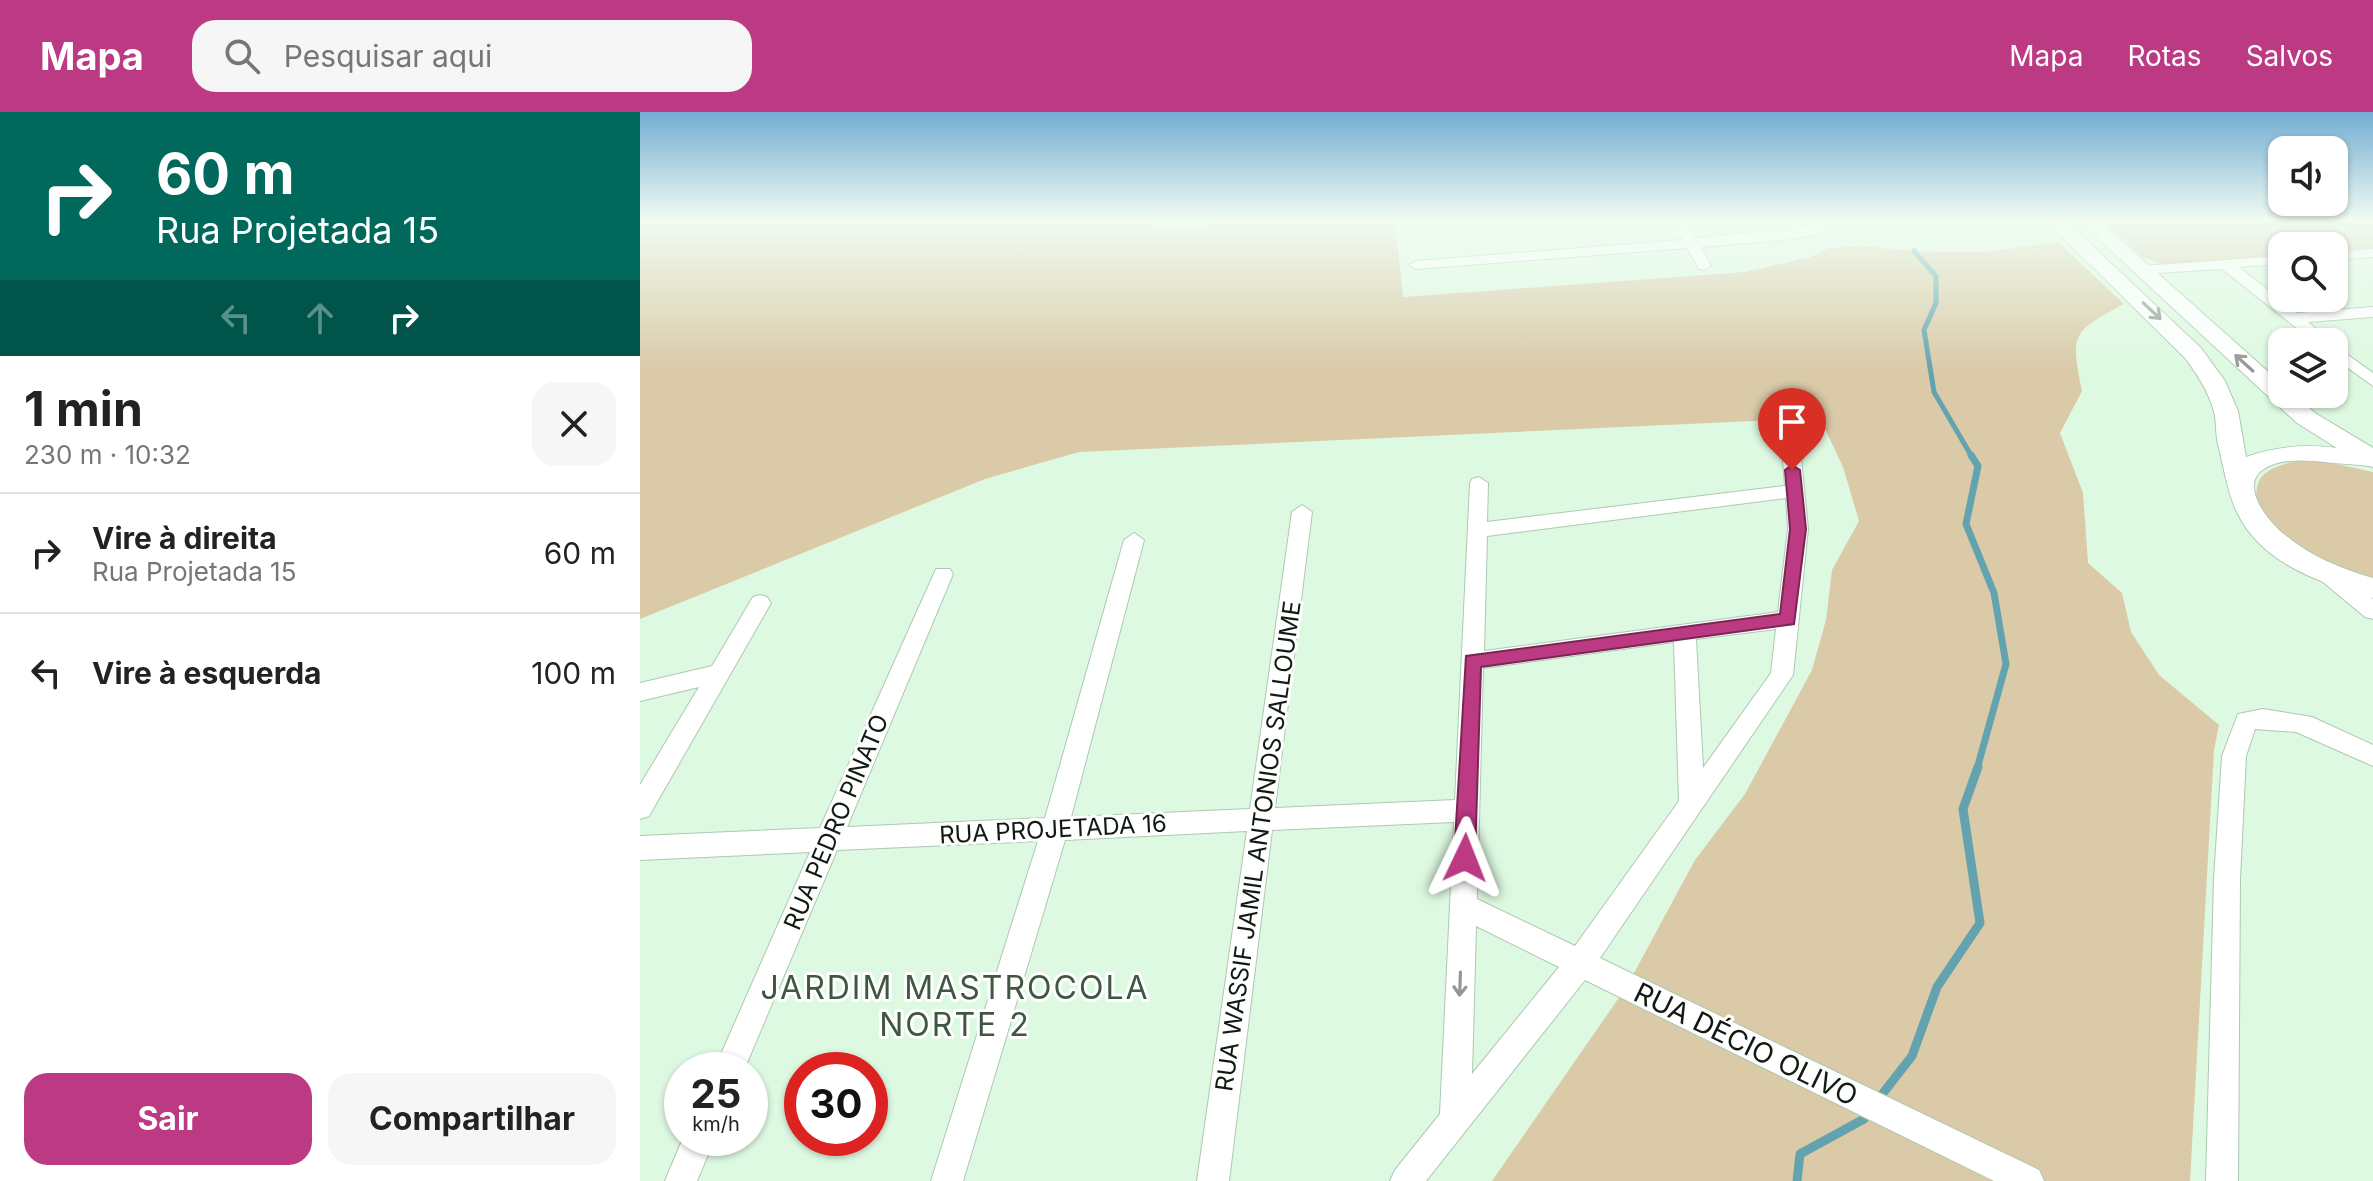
<!DOCTYPE html>
<html lang="pt">
<head>
<meta charset="utf-8">
<style>
  :root { --surface:#fff; --page:#f6f6f6; --text:#222; --muted:#767676; --line:#e0e0e0; --accent:#bb3a83 }
  body { margin:0; font-family:Inter,sans-serif; background:var(--page); color:var(--text); height:100vh; display:flex; flex-direction:column; font-size:30px; white-space:nowrap }
  * { box-sizing:border-box; margin:0 }
  p { font-size:26px; color:var(--muted) }
  .icon { flex:none; width:44px; height:44px; fill:none; stroke:currentColor; stroke-width:2; stroke-linecap:round; stroke-linejoin:round }
  .map { position:relative; flex:1; overflow:hidden }
  .details { display:flex; flex-direction:column; background:var(--surface); width:640px }
  .details>* { flex:none }
  .top-card { background:#00695c; color:#fff; overflow:hidden }
  .buttons { position:absolute; left:1628px; top:24px; display:grid; gap:16px }
  .buttons a { display:grid; place-items:center; width:80px; height:80px; border-radius:16px; background:var(--surface); box-shadow:0 2px 6px #0004; font-size:40px }
  .speed { position:absolute; left:24px; top:940px; display:flex; gap:16px; font-size:40px; font-weight:700; text-align:center }
  .speed>* { display:grid; place-content:center; width:104px; height:104px; border-radius:50%; background:var(--surface); box-shadow:0 2px 6px #0004; line-height:1 }
  .speed small { font-size:20px; font-weight:400 }
  .speed .limit { border:12px solid #d22; background:#fff; color:#111 }
  .pin { position:absolute; display:grid; place-items:center; width:68px; height:68px; color:#fff; margin:-82px -34px; border-radius:50% 50% 50% 0; rotate:-45deg; box-shadow:0 0 8px #0007 }
  .pin .icon { rotate:45deg }
  .me { position:absolute; width:88px; margin:-44px; rotate:2deg; stroke-linejoin:round; filter:drop-shadow(0 0 6px #0008) }
  .turn { display:flex; align-items:center; gap:28px; height:168px; padding:0 24px; font-size:36px }
  .turn .icon { width:104px; height:104px; stroke-width:2.5 }
  .turn b { display:block; font-size:56px; line-height:68px }
  .lanes { display:flex; align-items:center; height:76px; padding:0 24px; background:#0003; justify-content:center; gap:40px; direction:ltr }
  .lanes .off { opacity:.35 }
  .round { display:grid; place-items:center; flex:none; width:84px; height:84px; border-radius:24px; background:var(--page) }
  .head { display:flex; align-items:center; justify-content:space-between; height:136px; padding:0 24px }
  h1 { font-size:48px; font-weight:700; line-height:60px }
  .button { display:flex; gap:16px; margin-top:auto; padding:16px 24px }
  .button a { flex:1; height:92px; border-radius:24px; background:var(--accent); color:#fff; font-size:32px; font-weight:700; line-height:92px; text-align:center }
  .button a+a { background:var(--page); color:var(--text) }
  ul { padding:0; list-style:none }
  li { display:flex; align-items:center; gap:24px; height:120px; padding:0 24px; border-top:2px solid var(--line) }
  li div { flex:1 }
  li b { display:block; font-size:30px }
  li em { font-style:normal }
  header { display:flex; align-items:center; gap:48px; box-sizing:border-box; height:112px; padding:0 40px; background:var(--accent); color:#fff }
  header strong { font-size:38px }
  nav { display:flex; gap:44px; margin-inline-start:auto; font-size:28px }
  .search { width:560px; height:72px; background:var(--page); display:flex; align-items:center; gap:20px; box-sizing:border-box; padding:0 28px; border-radius:24px; color:var(--muted); font-size:30px }
  main { display:flex; flex:1; min-height:0 }
  .map>svg:first-child { display:block }
  .green { fill:#dacaa8 }
  .lines { fill:none; stroke-linecap:round; stroke-linejoin:round }
  .stream-far2 { stroke:#63a3b0; stroke-width:5 }
  .stream-far1 { stroke:#63a3b0; stroke-width:7 }
  .stream { stroke:#63a3b0; stroke-width:9 }
  .minor-casing { stroke:#aec8b1; stroke-width:2 }
  .secondary-casing { stroke:#aec8b1; stroke-width:2 }
  .minor { fill:#fff; fill-rule:evenodd }
  .secondary { fill:#fff; fill-rule:evenodd }
  .oneway { stroke:#939894 }
  .route { fill:#bb3a83; stroke:#7a2655; stroke-width:2 }
  .labels { text-anchor:middle; dominant-baseline:central; stroke-width:6; stroke-linejoin:round; paint-order:stroke }
  .street-label { font-size:24px; fill:#101a11; stroke:#fefefe }
  .near-street-label { font-size:28px; fill:#101a11; stroke:#fefefe }
  .near-neighbourhood-label { font-size:32px; letter-spacing:2px; fill:#3f5642; stroke:#fefefe }
</style>
</head>
<body>
<header>
<strong>Mapa</strong>
<div class="search"><svg class="icon" aria-label="search" viewBox="0 0 24 24"><circle cx="10" cy="10" r="6"/><path d="M15 15l6 6"/></svg>Pesquisar aqui</div>
<nav><a>Mapa</a><a>Rotas</a><a>Salvos</a></nav>
</header>
<main>
<section class="details">
<div class="top-card">
<div class="turn"><svg class="icon" aria-label="right" viewBox="0 0 24 24"><path d="M7 20v-9h11M14 6l5 5-5 5"/></svg><div><b>60 m</b>Rua Projetada 15</div></div>
<div class="lanes"><svg class="icon off" aria-label="left" viewBox="0 0 24 24"><path d="M17 20v-9H6M10 6l-5 5 5 5"/></svg><svg class="icon off" aria-label="ahead" viewBox="0 0 24 24"><path d="M12 20V5M6 11l6-6 6 6"/></svg><svg class="icon" aria-label="right" viewBox="0 0 24 24"><path d="M7 20v-9h11M14 6l5 5-5 5"/></svg></div>
</div>
<div class="head"><div><h1>1 min</h1><p>230 m · 10:32</p></div><a class="round"><svg class="icon" aria-label="close" viewBox="0 0 24 24"><path d="M6 6l12 12M18 6L6 18"/></svg></a></div>
<ul>
<li><svg class="icon" aria-label="right" viewBox="0 0 24 24"><path d="M7 20v-9h11M14 6l5 5-5 5"/></svg><div><b>Vire à direita</b><p>Rua Projetada 15</p></div><em>60 m</em></li>
<li><svg class="icon" aria-label="left" viewBox="0 0 24 24"><path d="M17 20v-9H6M10 6l-5 5 5 5"/></svg><div><b>Vire à esquerda</b></div><em>100 m</em></li>
</ul>
<div class="button"><a>Sair</a><a>Compartilhar</a></div>
</section>
<div class="map">
<svg width="1733" height="1069" viewBox="0 0 1733 1069">
  <rect width="100%" height="100%" fill="#def9e1"/>
  <!-- green -->
  <path class="green" d="M 0,108 L 509,108 L 514,119 L 567,115 L 567,108 L 755,108 L 763,185 L 1105,160 L 1171,145 L 1188,136 L 1225,134 L 1274,139 L 1343,140 L 1418,130 L 1484,192 C 1432,220 1430,221 1442,279 L 1420,321 L 1443,381 L 1448,451 L 1482,481 L 1491,520 L 1519,563 L 1579,613 L 1574,638 L 1550,1069 L 852,1069 L 987,874 L 1055,748 L 1105,682 L 1172,558 L 1186,508 L 1192,458 L 1219,409 L 1203,355 L 1180,306 L 439,340 L 345,367 L 0,507 Z
    M 1460,108 L 1733,108 L 1733,137 L 1694,140 L 1694,134 L 1642,134 L 1642,144 L 1535,153 L 1518,151 L 1503,145 Z
    M 1657,349 L 1687,350 L 1733,360 L 1733,468 C 1700,456 1607,423 1617,375 C 1621,357 1640,353 1657,349 Z"/>
  <g class="lines">
    <!-- stream-far2 -->
    <path class="stream-far2" d="M 1274,139 L 1296,164 L 1296,191 L 1284,218 L 1294,280 L 1332,345"/>
    <!-- stream-far1 -->
    <path class="stream-far1" d="M 1331,343 L 1338,354 L 1326,412 L 1354,481 L 1366,552 L 1337,657"/>
    <!-- stream -->
    <path class="stream" d="M 1240,985 L 1272,944 L 1297,875 L 1340,811 L 1323,697 L 1338,655
      M 1157,1069 L 1160,1042 L 1224,1007"/>
    <defs>
      <path id="minor" d="M 1032,108 L 1046,108 L 1056,126 L 1174,114 L 1175,108 L 1189,108 L 1186,120 L 1153,127 L 1061,135 L 1071,154 L 1064,158 L 1059,157 L 1047,136 L 776,157 L 769,153 L 776,149 L 1042,128 Z
        M 1733,137 L 1733,145 L 1694,148 L 1694,140 Z
        M 1642,144 L 1642,152 L 1599,155 L 1657,201 L 1733,195 L 1733,205 L 1668,210 L 1692,230 L 1674,230 L 1582,157 L 1502,162 L 1495,158 L 1502,154 Z
        M 1694,233 L 1733,261 L 1733,274 L 1694,246 Z
        M 1151,330 L 1160,336 L 1168,417 L 1153,563 L 960,846 L 1399,1058 L 1404,1069 L 1354,1069 L 945,868 L 786,1069 L 750,1069 L 755,1058 L 800,1002 L 814,710 L 632,718 L 589,1069 L 557,1069 L 607,719 L 425,728 L 323,1069 L 291,1069 L 398,729 L 197,738 L 104,958 L 74,958 L 170,740 L 0,748 L 0,724 L 180,716 L 296,457 L 310,457 L 313,462 L 207,715 L 405,706 L 484,428 L 494,421 L 504,428 L 431,705 L 610,697 L 652,400 L 662,393 L 672,400 L 635,696 L 815,688 L 830,371 L 832,367 L 839,365 L 848,371 L 847,410 L 1145,374 L 1142,336 ZM 1146,386 L 1148,417 L 1138,500 L 844,539 L 847,424 ZM 1136,517 L 1131,561 L 1063,656 L 1056,527 ZM 1034,530 L 1039,689 L 935,834 L 837,787 L 843,556 ZM 836,814 L 919,855 L 832,962 Z
        M 1684,453 L 1691,455 L 1733,487 L 1733,507 L 1725,505 L 1677,465 L 1674,460 L 1677,455 Z
        M 120,483 L 127,485 L 131,491 L 9,704 L 0,707 L 0,673 L 59,575 L 0,589 L 0,571 L 72,554 L 113,485 Z
        M 1623,597 L 1672,605 L 1733,633 L 1733,654 L 1656,620 L 1615,617 L 1606,644 L 1600,767 L 1598,1069 L 1566,1069 L 1574,767 L 1582,644 L 1598,602 Z
        M 43,1026 L 75,1026 L 57,1069 L 25,1069 Z"/>
      <path id="secondary" d="M 1405,108 L 1425,108 L 1561,236 L 1585,269 L 1598,299 L 1606,345 C 1637,334 1665,332 1697,336 L 1657,311 L 1438,108 L 1458,108 L 1642,272 L 1642,282 L 1653,282 L 1675,301 L 1733,336 L 1733,355 C 1722,352 1698,352 1685,350 C 1667,348 1640,346 1624,357 C 1598,373 1629,411 1645,423 C 1670,444 1701,457 1733,466 L 1733,486 C 1683,472 1621,452 1597,400 C 1588,383 1584,356 1579,336 C 1575,324 1577,311 1574,300 C 1569,280 1557,262 1545,246 Z"/>
    </defs>
    <!-- minor casing -->
    <use href="#minor" class="minor-casing"/>
    <!-- secondary casing -->
    <use href="#secondary" class="secondary-casing"/>
    <!-- minor -->
    <use href="#minor" class="minor"/>
    <!-- secondary -->
    <use href="#secondary" class="secondary"/>
  </g>
  <!-- one-way arrows -->
  <defs><path id="oneway-shaft" d="M-6 0H5M1.5-3L5.5 0L1.5 3" fill="none" stroke-width="1.6" stroke-linecap="round" stroke-linejoin="round" transform="scale(2)"/></defs>
  <g class="oneway">
    <use href="#oneway-shaft" transform="translate(1512 199) rotate(43)"/>
    <use href="#oneway-shaft" transform="translate(1604 251) rotate(-138)"/>
    <use href="#oneway-shaft" transform="translate(820 872) rotate(92)"/>
  </g>
  <!-- sky -->
  <linearGradient id="sky" x2="0" y2="1"><stop stop-color="#73add2"/><stop offset="0.42" stop-color="#f0fcf2"/><stop offset="1" stop-color="#f0fcf2" stop-opacity="0"/></linearGradient>
  <rect width="1733" height="258" fill="url(#sky)"/>
  <!-- route -->
  <path class="route" d="M 1152,353 L 1160,358 L 1166,417 L 1154,512 L 841,555 L 835,746 L 832,753 L 825,756 L 817,753 L 814,746 L 826,544 L 1140,502 L 1150,417 L 1145,358 Z"/>
  <g class="labels">
    <!-- street labels -->
    <g class="street-label">
      <text transform="translate(196 710) rotate(-67)">RUA PEDRO PINATO</text>
      <text transform="translate(413 717) rotate(-3)">RUA PROJETADA 16</text>
      <text transform="translate(618 734) rotate(-82)">RUA WASSIF JAMIL ANTONIOS SALLOUME</text>
    </g>
    <!-- near-street labels -->
    <g class="near-street-label">
      <text transform="translate(1106 932) rotate(26)">RUA DÉCIO OLIVO</text>
    </g>
    <!-- near-neighbourhood labels -->
    <g class="near-neighbourhood-label">
      <text x="315" y="875">JARDIM MASTROCOLA<tspan x="315" dy="37">NORTE 2</tspan></text>
    </g>
  </g>
</svg>
<div class="buttons">
<a><svg class="icon" aria-label="sound" viewBox="0 0 24 24"><path d="M4 9h4l5-4v14l-5-4H4zM17 9q2 3 0 6"/></svg></a>
<a><svg class="icon" aria-label="search" viewBox="0 0 24 24"><circle cx="10" cy="10" r="6"/><path d="M15 15l6 6"/></svg></a>
<a><svg class="icon" aria-label="layers" viewBox="0 0 24 24"><path d="M12 4l9 5-9 5-9-5zM3 14l9 5 9-5"/></svg></a>
</div>
<div class="speed"><div>25<small>km/h</small></div><div class="limit">30</div></div>
<div class="pin" style="left:1152px;top:358px;background:#d93025"><svg class="icon" aria-label="arrive" viewBox="0 0 24 24"><path d="M6 21V4h12l-3 4 3 4H6"/></svg></div>
<svg class="me" style="left:825px;top:746px" viewBox="-20 -20 40 40"><path d="M0-17L14 15 0 8-14 15z" fill="#bb3a83" stroke="#fff" stroke-width="4"/></svg>
</div>
</main>
</body>
</html>
